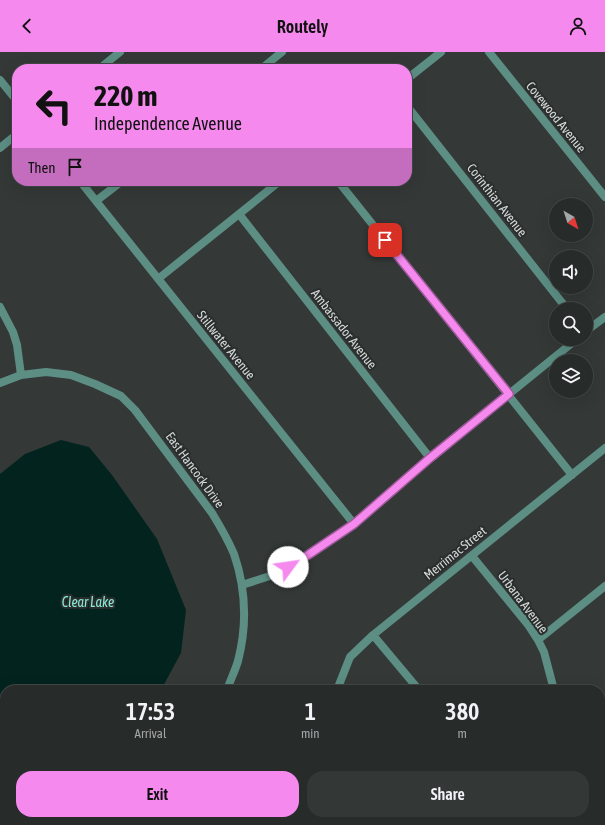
<!DOCTYPE html>
<html lang="en">
<head>
<meta charset="utf-8">
<style>
  :root { --surface:#272b2a; --page:#333736; --text:#f1f3f6; --muted:#a4a7a8; --line:#434747; --accent:#f589ee }
  body { margin:0; font-family:"Asap Condensed",sans-serif; background:var(--page); color:var(--text); height:100vh; display:flex; flex-direction:column; font-size:15px; white-space:nowrap }
  * { box-sizing:border-box; margin:0 }
  p { font-size:13px; color:var(--muted) }
  .icon { flex:none; width:22px; height:22px; fill:none; stroke:currentColor; stroke-width:2; stroke-linecap:round; stroke-linejoin:round }
  .map { position:relative; flex:1; overflow:hidden }
  .side { position:absolute; left:0px; top:633px; width:605px; height:140px; display:flex; flex-direction:column; background:var(--surface); border-radius:16px 16px 0 0; box-shadow:0 4px 16px #0002,0 0 0 1px var(--line) }
  .side>* { flex:none }
  .hud { position:absolute; left:12px; top:12px; width:400px; height:122px; border-radius:16px; box-shadow:0 4px 16px #0002,0 0 0 1px var(--line); background:#f589ee; color:#111; overflow:hidden }
  .needle { width:26px; rotate:141deg }
  .fabs { position:absolute; left:549px; top:146px; display:grid; gap:8px }
  .fabs a { display:grid; place-items:center; width:44px; height:44px; border-radius:50%; background:var(--surface); box-shadow:0 4px 16px #0002,0 0 0 1px var(--line); font-size:20px }
  .pin { position:absolute; display:grid; place-items:center; width:34px; height:34px; color:#fff; margin:-17px; border-radius:8px; box-shadow:0 2px 6px #0006 }
  .me { position:absolute; width:44px; margin:-22px; rotate:59deg; stroke-linejoin:round; filter:drop-shadow(0 0 3px #0008) }
  .turn { display:flex; align-items:center; gap:14px; height:84px; padding:0 16px; font-size:18px }
  .turn .icon { width:52px; height:52px; stroke-width:2.5 }
  .turn b { display:block; font-size:28px; line-height:34px }
  .then { display:flex; align-items:center; height:38px; padding:0 16px; background:#0003; gap:8px; font-size:15px }
  .eta { display:flex; justify-content:space-evenly; align-items:center; height:68px; text-align:center }
  .eta b { font-size:24px; font-weight:600; line-height:28px }
  .primary-button { display:flex; gap:8px; margin-top:auto; padding:8px 16px }
  .primary-button a { flex:1; height:46px; border-radius:16px; background:var(--accent); color:#111; font-size:16px; font-weight:600; line-height:46px; text-align:center }
  .primary-button a+a { background:var(--page); color:var(--text) }
  header { display:flex; justify-content:space-between; align-items:center; height:52px; padding:0 16px; background:var(--accent); color:#111; font-size:18px; font-weight:600 }
  .map>svg:first-child { display:block }
  .water { fill:#03231e }
  .lines { fill:none; stroke-linecap:round; stroke-linejoin:round }
  .street { stroke:#5c8e84; stroke-width:8 }
  .route-casing { stroke:#9f599b; stroke-width:10 }
  .route { stroke:#f589ee; stroke-width:7 }
  .labels { text-anchor:middle; dominant-baseline:central; stroke-width:4; stroke-linejoin:round; paint-order:stroke }
  .street-label { font-size:13px; fill:#d7d9d9; stroke:#2a2f2e }
  .water-label { font-size:14px; font-style:italic; fill:#8bead7; stroke:#2a2f2e }
</style>
</head>
<body>
<header><svg class="icon" aria-label="back" viewBox="0 0 24 24"><path d="M15 5l-7 7 7 7"/></svg>Routely<svg class="icon" aria-label="person" viewBox="0 0 24 24"><circle cx="12" cy="8" r="4"/><path d="M4 21q1-7 8-7t8 7"/></svg></header>
<div class="map">
<svg width="605" height="773" viewBox="0 0 605 773">
  <rect width="100%" height="100%" fill="#343938"/>
  <!-- water -->
  <path class="water" d="M 61,388 L 89,395 L 112,423 L 157,487 L 186,558 L 181,601 L 161,638 L 5,638 L 5,768 L 31,768 L 14,773 L 0,773 L 0,422 L 25,402 Z"/>
  <g class="lines">
    <!-- street -->
    <path class="street" d="M 489,0 L 605,145
      M 99,17 L 120,0
      M 261,17 L 282,0
      M 407,27 L 441,0
      M 0,28 L 17,49
      M 407,54 L 567,257
      M 0,96 L 17,82
      M 80,129 L 354,472
      M 338,129 L 572,423
      M 96,149 L 122,129
      M 239,162 L 430,406
      M 158,227 L 280,129
      M 0,255 L 13,280 L 17,293 L 21,323
      M 586,279 L 605,265
      M 0,331 L 21,323 L 46,320 L 71,323 L 95,332 L 121,344 L 135,358 L 212,461 C 220,474 228,488 234,502 C 246,537 247,574 238,609 C 235,619 230,629 227,638
      M 472,504 L 529,574 L 538,588 L 544,600 L 554,638
      M 242,533 L 279,521 L 308,503 L 354,472 L 430,406 L 577,287
      M 373,583 L 419,638
      M 538,588 L 605,534
      M 337,638 L 350,605 L 373,583 L 605,396
      M 600,687 L 605,685
      M 342,768 L 344,773
      M 469,768 L 470,773
      M 592,768 L 594,773
      M 256,773 L 260,768"/>
  </g>
  <g class="lines">
    <defs>
      <path id="route" d="M 288,515 L 308,503 L 354,472 L 430,406 L 509,342 L 385,188"/>
    </defs>
    <!-- route casing -->
    <use href="#route" class="route-casing"/>
    <!-- route -->
    <use href="#route" class="route"/>
  </g>
  <g class="labels">
    <!-- street labels -->
    <g class="street-label">
      <text transform="translate(556 65) rotate(51)">Covewood Avenue</text>
      <text transform="translate(497 148) rotate(52)">Corinthian Avenue</text>
      <text transform="translate(344 277) rotate(52)">Ambassador Avenue</text>
      <text transform="translate(226 293) rotate(51)">Stillwater Avenue</text>
      <text transform="translate(195 418) rotate(54)">East Hancock Drive</text>
      <text transform="translate(455 501) rotate(-39)">Merrimac Street</text>
      <text transform="translate(523 550) rotate(53)">Urbana Avenue</text>
    </g>
    <!-- water labels -->
    <g class="water-label">
      <text x="88" y="550">Clear Lake</text>
    </g>
  </g>
</svg>
<div class="fabs">
<a><svg class="needle" viewBox="-14 -14 28 28"><path d="M0-13l5 13h-10z" fill="#e53935"/><path d="M0 13l5-13h-10z" fill="#a4a7a8"/></svg></a>
<a><svg class="icon" aria-label="sound" viewBox="0 0 24 24"><path d="M4 9h4l5-4v14l-5-4H4zM17 9q2 3 0 6"/></svg></a>
<a><svg class="icon" aria-label="search" viewBox="0 0 24 24"><circle cx="10" cy="10" r="6"/><path d="M15 15l6 6"/></svg></a>
<a><svg class="icon" aria-label="layers" viewBox="0 0 24 24"><path d="M12 4l9 5-9 5-9-5zM3 14l9 5 9-5"/></svg></a>
</div>
<div class="pin" style="left:385px;top:188px;background:#d93025"><svg class="icon" aria-label="arrive" viewBox="0 0 24 24"><path d="M6 21V4h12l-3 4 3 4H6"/></svg></div>
<svg class="me" style="left:288px;top:515px" viewBox="-20 -20 40 40"><circle r="19" fill="#fff"/><path d="M0-13L10 11 0 6-10 11z" fill="#f589ee"/></svg>
<div class="hud">
<div class="turn"><svg class="icon" aria-label="left" viewBox="0 0 24 24"><path d="M17 20v-9H6M10 6l-5 5 5 5"/></svg><div><b>220 m</b>Independence Avenue</div></div>
<div class="then">Then<svg class="icon" aria-label="arrive" viewBox="0 0 24 24"><path d="M6 21V4h12l-3 4 3 4H6"/></svg></div>
</div>
<section class="side">
<div class="eta">
<div><b>17:53</b><p>Arrival</p></div>
<div><b>1</b><p>min</p></div>
<div><b>380</b><p>m</p></div>
</div>
<div class="primary-button"><a>Exit</a><a>Share</a></div>
</section>
</div>
</body>
</html>
